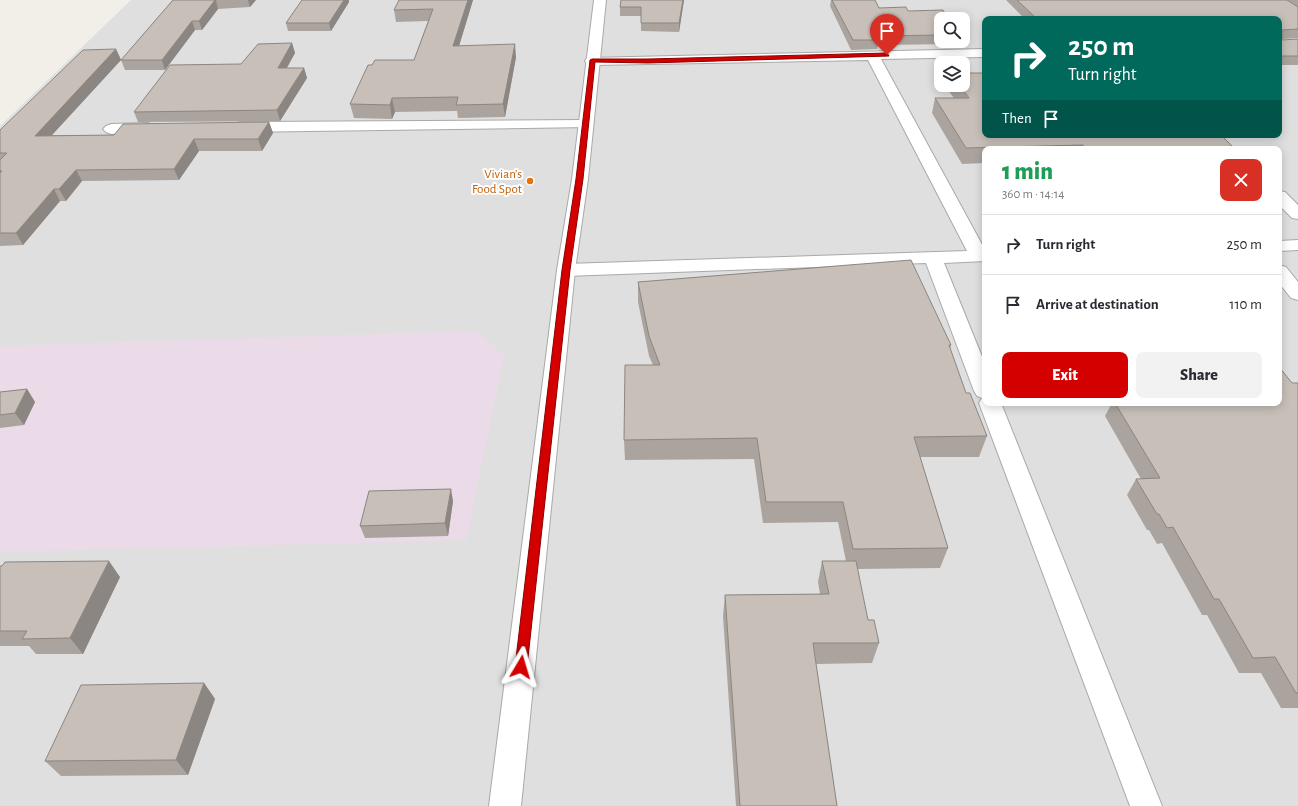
<!DOCTYPE html>
<html lang="en">
<head>
<meta charset="utf-8">
<style>
  :root { --surface:#fff; --page:#f2f2f3; --text:#2b2b33; --muted:#7c7c81; --line:#e1e1e2; --accent:#d40000 }
  body { margin:0; font-family:"Alegreya Sans",sans-serif; background:var(--page); color:var(--text); height:100vh; display:flex; flex-direction:column; font-size:15px; white-space:nowrap }
  * { box-sizing:border-box; margin:0 }
  p { font-size:13px; color:var(--muted) }
  .icon { flex:none; width:22px; height:22px; fill:none; stroke:currentColor; stroke-width:2; stroke-linecap:round; stroke-linejoin:round }
  .map { position:relative; flex:1; overflow:hidden }
  .side { position:absolute; left:982px; top:146px; width:300px; height:260px; display:flex; flex-direction:column; background:var(--surface); border-radius:8px; box-shadow:0 2px 10px #0003 }
  .side>* { flex:none }
  .hud { position:absolute; left:982px; top:16px; width:300px; height:122px; border-radius:8px; box-shadow:0 2px 10px #0003; background:#00695c; color:#fff; overflow:hidden }
  .buttons { position:absolute; left:934px; top:12px; display:grid; gap:8px }
  .buttons a { display:grid; place-items:center; width:36px; height:36px; border-radius:8px; background:var(--surface); box-shadow:0 2px 10px #0003; font-size:20px }
  .pin { position:absolute; display:grid; place-items:center; width:34px; height:34px; color:#fff; margin:-41px -17px; border-radius:50% 50% 50% 0; rotate:-45deg; box-shadow:0 0 4px #0007 }
  .pin .icon { rotate:45deg }
  .me { position:absolute; width:44px; margin:-22px; rotate:7deg; stroke-linejoin:round; filter:drop-shadow(0 0 3px #0008) }
  .turn { display:flex; align-items:center; gap:14px; height:84px; padding:0 20px; font-size:18px }
  .turn .icon { width:52px; height:52px; stroke-width:2.5 }
  .turn b { display:block; font-size:28px; line-height:34px }
  .then { display:flex; align-items:center; height:38px; padding:0 20px; background:#0003; gap:8px; font-size:15px }
  .round { display:grid; place-items:center; flex:none; width:42px; height:42px; border-radius:8px; background:var(--page) }
  .summary { display:flex; align-items:center; justify-content:space-between; height:68px; padding:0 20px }
  h1 { font-size:24px; font-weight:800; line-height:30px; color:#1e9e55 }
  .action { display:flex; gap:8px; margin-top:auto; padding:8px 20px }
  .action a { flex:1; height:46px; border-radius:8px; background:var(--accent); color:#fff; font-size:16px; font-weight:800; line-height:46px; text-align:center }
  .action a+a { background:var(--page); color:var(--text) }
  ul { padding:0; list-style:none }
  li { display:flex; align-items:center; gap:12px; height:60px; padding:0 20px; border-top:1px solid var(--line) }
  li div { flex:1 }
  li b { display:block; font-size:15px }
  li em { font-style:normal }
  .map>svg:first-child { display:block }
  .residential { fill:#e0dfdf; fill-rule:evenodd }
  .industrial { fill:#ebdbe8 }
  .lines { fill:none; stroke-linecap:round; stroke-linejoin:round }
  .minor-casing { stroke:#a9a9a9; stroke-width:2 }
  .tertiary-casing { stroke:#a9a9a9; stroke-width:2 }
  .minor { fill:#fff; fill-rule:evenodd }
  .tertiary { fill:#fff; fill-rule:evenodd }
  .wall { fill:#aba49e }
  .shaded-wall { fill:#8b8681 }
  .building { fill:#c7bfb8; stroke:#8b8681 }
  .route { fill:#d40000; stroke:#8a0000 }
  .food-dot { fill:#e8710a; stroke:#fff; stroke-width:1.5 }
  .labels { text-anchor:middle; dominant-baseline:central; stroke-width:4; stroke-linejoin:round; paint-order:stroke }
  .far-food-label { font-size:13px; fill:#c56008; stroke:#fff; text-anchor:end }
</style>
</head>
<body>
<div class="map">
<svg width="1298" height="806" viewBox="0 0 1298 806">
  <rect width="100%" height="100%" fill="#f2efe9"/>
  <!-- residential -->
  <path class="residential" d="M 131,0 L 1298,0 L 1298,806 L 0,806 L 0,126 ZM 941,19 L 963,19 L 963,41 L 941,41 ZM 985,19 L 1279,19 L 1279,135 L 985,135 ZM 941,63 L 963,63 L 963,85 L 941,85 ZM 985,149 L 1279,149 L 1279,403 L 985,403 Z"/>
  <!-- industrial -->
  <path class="industrial" d="M 476,331 L 504,355 L 466,540 L 0,552 L 0,346 Z"/>
  <g class="lines">
    <defs>
      <path id="minor" d="M 985,49 L 985,57 L 881,59 L 985,250 L 985,261 L 944,263 L 985,364 L 985,403 L 1001,403 L 1162,806 L 1130,806 L 979,403 L 982,398 L 977,396 L 974,391 L 926,263 L 566,276 L 559,274 L 557,270 L 559,266 L 566,264 L 967,251 L 868,60 L 592,65 L 587,64 L 585,61 L 587,58 Z
        M 585,120 L 590,121 L 592,124 L 590,127 L 240,132 L 235,130 L 232,127 L 235,124 L 240,122 Z
        M 148,123 L 153,125 L 156,128 L 153,131 L 111,134 L 106,132 L 103,129 L 106,126 L 111,124 Z
        M 1279,191 L 1285,192 L 1298,205 L 1298,219 L 1292,218 L 1279,205 Z
        M 1298,240 L 1298,250 L 1279,251 L 1279,241 Z
        M 1279,265 L 1286,267 L 1298,282 L 1298,300 L 1291,298 L 1279,283 Z"/>
      <path id="tertiary" d="M 594,0 L 606,0 L 588,179 L 575,270 L 521,806 L 489,806 L 557,270 L 572,179 Z"/>
    </defs>
    <!-- minor casing -->
    <use href="#minor" class="minor-casing"/>
    <!-- tertiary casing -->
    <use href="#tertiary" class="tertiary-casing"/>
    <!-- minor -->
    <use href="#minor" class="minor"/>
    <!-- tertiary -->
    <use href="#tertiary" class="tertiary"/>
  </g>
  <!-- wall -->
  <path class="wall" d="M 173,0 L 256,0 L 250,7 L 218,9 L 202,30 L 195,30 L 165,70 L 125,70 L 121,60 Z
    M 302,0 L 349,0 L 349,2 L 331,31 L 288,31 L 286,23 Z
    M 473,0 L 459,46 L 516,57 L 505,117 L 458,118 L 457,111 L 395,112 L 392,119 L 354,118 L 350,104 L 372,65 L 414,60 L 428,21 L 396,22 L 394,10 Z
    M 621,0 L 684,0 L 679,32 L 641,31 L 641,16 L 620,16 L 620,7 Z
    M 831,0 L 875,0 L 879,8 L 908,11 L 941,19 L 941,41 L 957,41 L 957,44 L 878,45 L 877,49 L 851,50 L 830,6 Z
    M 1006,0 L 1298,0 L 1298,38 L 1282,39 L 1282,40 L 1298,39 L 1298,65 L 1279,65 L 1279,19 L 1025,19 Z
    M 292,43 L 295,53 L 287,68 L 304,68 L 307,78 L 280,121 L 138,122 L 134,112 L 241,64 Z
    M 116,49 L 121,60 L 52,135 L 114,135 L 269,122 L 273,133 L 262,151 L 199,151 L 179,180 L 82,181 L 66,201 L 60,201 L 23,245 L 0,246 L 0,130 Z
    M 963,73 L 985,135 L 1235,149 L 985,149 L 985,163 L 962,164 L 932,113 L 935,98 L 954,98 L 947,89 L 948,85 L 963,85 Z
    M 1279,196 L 1282,199 L 1279,204 Z
    M 638,282 L 951,345 L 950,349 L 966,393 L 987,436 L 979,457 L 920,457 L 948,548 L 940,568 L 857,569 L 868,620 L 879,643 L 872,663 L 816,664 L 837,806 L 736,806 L 723,616 L 725,595 L 820,594 L 818,582 L 822,561 L 846,561 L 838,522 L 763,523 L 754,459 L 625,460 L 624,440 L 653,365 L 649,356 L 638,302 Z
    M 1292,383 L 1298,383 L 1298,708 L 1281,708 L 1261,673 L 1239,673 L 1207,615 L 1202,615 L 1162,543 L 1157,544 L 1149,530 L 1147,530 L 1127,495 L 1136,479 L 1141,479 L 1105,416 L 1112,403 L 1279,403 Z
    M 27,389 L 35,402 L 24,425 L 0,428 L 0,392 Z
    M 453,501 L 448,536 L 365,538 L 360,526 Z
    M 0,566 L 120,577 L 83,654 L 36,654 L 29,646 L 0,646 Z
    M 204,683 L 215,699 L 188,775 L 61,776 L 45,761 Z"/>
  <!-- shaded-wall -->
  <path class="shaded-wall" d="M 215,0 L 216,0 L 218,9 L 202,30 L 199,21 Z
    M 248,0 L 256,0 L 250,7 Z
    M 344,0 L 349,0 L 349,2 L 331,31 L 329,23 Z
    M 468,0 L 473,0 L 455,59 L 453,46 Z
    M 683,0 L 684,0 L 679,32 L 679,23 Z
    M 192,21 L 195,30 L 165,70 L 162,60 Z
    M 292,43 L 295,53 L 281,78 L 278,68 Z
    M 515,44 L 516,57 L 505,117 L 503,104 Z
    M 116,49 L 121,60 L 41,147 L 35,136 Z
    M 304,68 L 307,78 L 280,121 L 277,110 Z
    M 392,98 L 395,112 L 392,119 L 390,105 Z
    M 269,122 L 273,133 L 262,151 L 258,139 Z
    M 194,139 L 199,151 L 179,180 L 174,169 Z
    M 76,170 L 82,181 L 66,201 L 59,189 Z
    M 54,189 L 60,201 L 23,245 L 16,233 Z
    M 27,389 L 35,402 L 24,425 L 15,413 Z
    M 451,489 L 453,501 L 448,536 L 445,523 Z
    M 109,561 L 120,577 L 83,654 L 70,638 Z
    M 204,683 L 215,699 L 188,775 L 176,760 Z"/>
  <!-- building -->
  <path class="building" d="M 173,0 L 215,0 L 199,21 L 192,21 L 162,60 L 121,60 Z
    M 302,0 L 344,0 L 329,23 L 286,23 Z
    M 399,0 L 468,0 L 453,46 L 515,44 L 503,104 L 456,105 L 458,97 L 392,98 L 390,105 L 350,104 L 368,65 L 372,65 L 375,60 L 414,60 L 433,9 L 394,10 Z
    M 621,0 L 683,0 L 679,23 L 641,23 L 641,7 L 620,7 Z
    M 832,0 L 875,0 L 879,8 L 906,7 L 908,11 L 943,10 L 948,19 L 941,19 L 941,35 L 877,36 L 879,40 L 853,40 Z
    M 1017,0 L 1287,0 L 1298,7 L 1298,29 L 1282,30 L 1282,40 L 1298,39 L 1298,56 L 1279,56 L 1279,19 L 1037,19 Z
    M 292,43 L 278,68 L 304,68 L 277,110 L 134,112 L 170,65 L 241,64 L 258,44 Z
    M 116,49 L 35,136 L 114,135 L 123,124 L 269,122 L 258,139 L 194,139 L 174,169 L 76,170 L 59,189 L 54,189 L 16,233 L 0,233 L 0,173 L 2,171 L 0,171 L 0,160 L 7,153 L 0,153 L 0,130 L 83,50 Z
    M 963,73 L 985,73 L 985,135 L 1221,135 L 1235,149 L 1086,149 L 1083,145 L 966,148 L 935,98 L 969,98 L 959,85 L 963,85 Z
    M 911,260 L 951,345 L 949,345 L 966,393 L 970,393 L 987,436 L 914,437 L 948,548 L 853,549 L 843,502 L 766,502 L 757,438 L 624,440 L 625,365 L 660,365 L 649,336 L 638,282 Z
    M 1279,367 L 1292,383 L 1298,383 L 1298,693 L 1296,693 L 1275,657 L 1253,658 L 1219,599 L 1214,599 L 1173,527 L 1167,528 L 1159,514 L 1157,514 L 1136,479 L 1160,478 L 1115,403 L 1279,403 Z
    M 27,389 L 15,413 L 0,415 L 0,392 Z
    M 451,489 L 445,523 L 360,526 L 369,491 Z
    M 109,561 L 70,638 L 22,639 L 27,631 L 0,631 L 0,566 L 2,566 L 5,562 Z
    M 822,561 L 856,561 L 868,620 L 874,620 L 879,643 L 813,643 L 837,806 L 740,806 L 725,595 L 829,594 Z
    M 204,683 L 176,760 L 45,761 L 81,685 Z"/>
  <!-- route -->
  <path class="route" d="M 887,53 L 889,56 L 648,63 L 595,62 L 583,179 L 570,270 L 527,667 L 525,671 L 521,673 L 517,671 L 515,667 L 562,270 L 576,179 L 590,60 L 592,59 L 648,59 Z"/>
  <!-- markers -->
  <circle class="food-dot" cx="530" cy="181" r="4"/>
  <g class="labels">
    <!-- far-food labels -->
    <g class="far-food-label">
      <text x="522" y="174">Vivian’s<tspan x="522" dy="15">Food Spot</tspan></text>
    </g>
  </g>
</svg>
<div class="buttons">
<a><svg class="icon" aria-label="search" viewBox="0 0 24 24"><circle cx="10" cy="10" r="6"/><path d="M15 15l6 6"/></svg></a>
<a><svg class="icon" aria-label="layers" viewBox="0 0 24 24"><path d="M12 4l9 5-9 5-9-5zM3 14l9 5 9-5"/></svg></a>
</div>
<div class="pin" style="left:887px;top:55px;background:#d93025"><svg class="icon" aria-label="arrive" viewBox="0 0 24 24"><path d="M6 21V4h12l-3 4 3 4H6"/></svg></div>
<svg class="me" style="left:521px;top:667px" viewBox="-20 -20 40 40"><path d="M0-17L14 15 0 8-14 15z" fill="#d40000" stroke="#fff" stroke-width="4"/></svg>
<div class="hud">
<div class="turn"><svg class="icon" aria-label="right" viewBox="0 0 24 24"><path d="M7 20v-9h11M14 6l5 5-5 5"/></svg><div><b>250 m</b>Turn right</div></div>
<div class="then">Then<svg class="icon" aria-label="arrive" viewBox="0 0 24 24"><path d="M6 21V4h12l-3 4 3 4H6"/></svg></div>
</div>
<section class="side">
<div class="summary"><div><h1>1 min</h1><p>360 m · 14:14</p></div><a class="round" style="background:#d93025;color:#fff"><svg class="icon" aria-label="close" viewBox="0 0 24 24"><path d="M6 6l12 12M18 6L6 18"/></svg></a></div>
<ul>
<li><svg class="icon" aria-label="right" viewBox="0 0 24 24"><path d="M7 20v-9h11M14 6l5 5-5 5"/></svg><div><b>Turn right</b></div><em>250 m</em></li>
<li><svg class="icon" aria-label="arrive" viewBox="0 0 24 24"><path d="M6 21V4h12l-3 4 3 4H6"/></svg><div><b>Arrive at destination</b></div><em>110 m</em></li>
</ul>
<div class="action"><a>Exit</a><a>Share</a></div>
</section>
</div>
</body>
</html>
